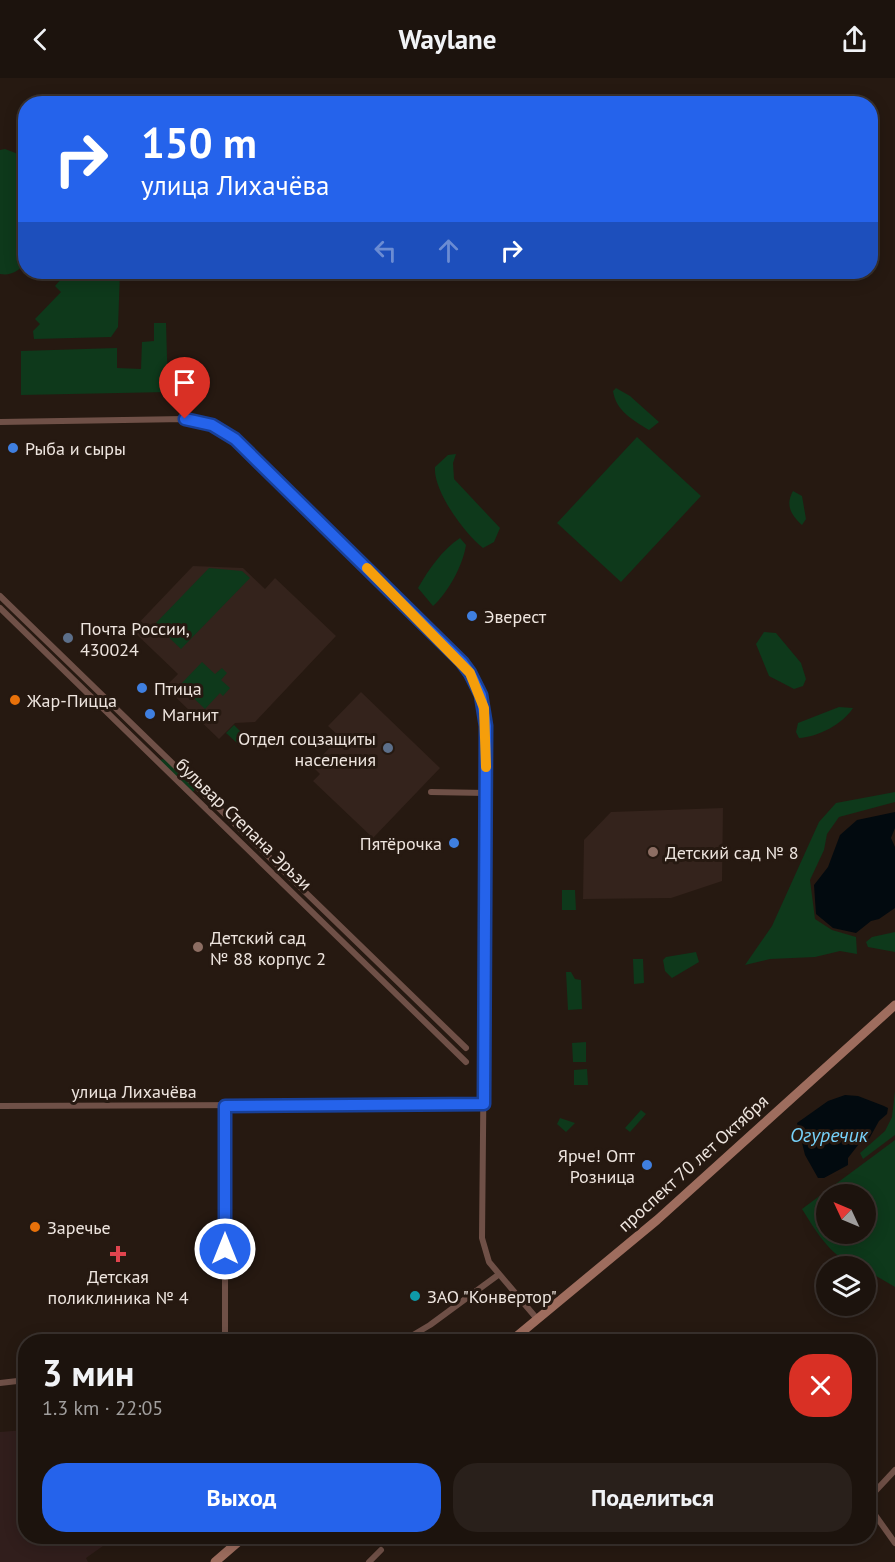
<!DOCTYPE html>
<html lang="ru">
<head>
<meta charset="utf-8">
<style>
  :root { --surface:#1c130d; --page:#29201b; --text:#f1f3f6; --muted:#a09e9d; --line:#3a322e; --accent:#2563eb }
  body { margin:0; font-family:"PT Sans",sans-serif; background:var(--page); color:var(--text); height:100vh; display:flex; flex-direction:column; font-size:22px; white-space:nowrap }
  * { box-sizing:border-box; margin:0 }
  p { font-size:20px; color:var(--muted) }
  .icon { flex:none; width:33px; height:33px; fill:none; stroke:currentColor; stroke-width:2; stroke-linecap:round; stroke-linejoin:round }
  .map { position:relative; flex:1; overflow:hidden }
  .side { position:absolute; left:18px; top:1256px; width:858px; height:210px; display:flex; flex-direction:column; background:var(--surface); border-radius:24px; box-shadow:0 3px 15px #0003,0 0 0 2px var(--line) }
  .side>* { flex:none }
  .hud { position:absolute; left:18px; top:18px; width:860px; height:183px; border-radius:24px; box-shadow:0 3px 15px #0003,0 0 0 2px var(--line); background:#2563eb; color:#fff; overflow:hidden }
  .needle { width:39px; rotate:314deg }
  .fabs { position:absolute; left:816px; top:1106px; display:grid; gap:12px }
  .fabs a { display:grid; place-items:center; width:60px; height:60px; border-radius:50%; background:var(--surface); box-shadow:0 3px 15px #0003,0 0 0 2px var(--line); font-size:30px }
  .pin { position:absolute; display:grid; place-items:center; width:51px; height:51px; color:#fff; margin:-62px -26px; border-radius:50% 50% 50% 0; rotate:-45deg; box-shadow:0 0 6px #0007 }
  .pin .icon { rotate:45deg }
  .me { position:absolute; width:66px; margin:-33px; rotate:0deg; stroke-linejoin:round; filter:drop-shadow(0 0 4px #0008) }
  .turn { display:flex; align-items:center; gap:21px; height:126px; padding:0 24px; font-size:27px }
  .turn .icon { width:78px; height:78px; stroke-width:2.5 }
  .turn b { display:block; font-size:42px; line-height:51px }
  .lanes { display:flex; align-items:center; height:57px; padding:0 24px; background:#0003; justify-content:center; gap:30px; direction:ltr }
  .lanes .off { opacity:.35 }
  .round { display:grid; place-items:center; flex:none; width:63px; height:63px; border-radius:24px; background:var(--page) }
  .head { display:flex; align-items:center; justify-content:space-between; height:102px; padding:0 24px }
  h1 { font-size:36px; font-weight:700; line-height:45px }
  .cta { display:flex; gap:12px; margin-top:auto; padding:12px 24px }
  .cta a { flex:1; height:69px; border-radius:24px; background:var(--accent); color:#fff; font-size:24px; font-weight:700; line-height:69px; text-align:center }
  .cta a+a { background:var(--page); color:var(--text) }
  header { display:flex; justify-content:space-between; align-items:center; height:78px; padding:0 24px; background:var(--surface); font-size:27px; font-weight:700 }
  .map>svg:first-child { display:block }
  .commercial { fill:#311e1c }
  .education { fill:#34231c }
  .green { fill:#0e391b; fill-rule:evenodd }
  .water { fill:#020a0f }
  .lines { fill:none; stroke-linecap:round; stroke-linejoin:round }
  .street { stroke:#6f5047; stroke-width:6 }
  .secondary { stroke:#9e6d5e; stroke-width:9 }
  .route-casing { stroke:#184099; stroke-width:15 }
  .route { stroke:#2563eb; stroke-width:10 }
  .slow { stroke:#f59e0b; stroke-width:10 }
  .shop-dot { fill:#3f7fe0; stroke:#261911; stroke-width:2 }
  .service-dot { fill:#5c6f8a; stroke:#261911; stroke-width:2 }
  .food-dot { fill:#e8710a; stroke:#261911; stroke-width:2 }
  .education-dot { fill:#8d6e63; stroke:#261911; stroke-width:2 }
  .health-dot { fill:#e0444e; stroke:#261911; stroke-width:2 }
  .culture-dot { fill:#0f9aa8; stroke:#261911; stroke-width:2 }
  .labels { text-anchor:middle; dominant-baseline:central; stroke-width:6; stroke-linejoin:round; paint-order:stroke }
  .poi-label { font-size:18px; fill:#eee5df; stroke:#261911; text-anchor:start }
  .street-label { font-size:18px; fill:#eee5df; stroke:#261911 }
  .water-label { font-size:20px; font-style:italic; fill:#77d2fa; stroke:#261911 }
</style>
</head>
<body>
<header><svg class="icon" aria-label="back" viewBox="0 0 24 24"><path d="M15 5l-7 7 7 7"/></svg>Waylane<svg class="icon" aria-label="share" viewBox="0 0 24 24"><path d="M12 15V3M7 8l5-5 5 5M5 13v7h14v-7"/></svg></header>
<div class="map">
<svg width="895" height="1484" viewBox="0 0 895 1484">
  <rect width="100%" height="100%" fill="#261911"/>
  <!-- commercial -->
  <path class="commercial" d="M 25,1352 L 26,1458 L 117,1458 L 86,1480 L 88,1484 L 0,1484 L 0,1354 Z"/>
  <!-- education -->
  <path class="education" d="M 193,488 L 243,490 L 265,511 L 275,500 L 336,558 L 255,644 L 235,645 L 219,661 L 165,609 L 178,596 L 132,552 Z
    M 361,614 L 440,690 L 373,760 L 313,703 L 320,696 L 312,688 L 340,659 L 328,648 Z
    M 723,730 L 722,803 L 671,820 L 583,821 L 584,762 L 611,734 Z"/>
  <!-- green -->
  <path class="green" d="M 5,71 L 26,79 L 25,185 C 19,193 11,198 0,196 L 0,72 Z
    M 57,194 L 120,194 L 118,249 L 111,259 L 34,261 L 33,253 L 40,246 L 35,241 L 61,214 L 55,208 L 61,201 L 55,195 Z
    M 154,245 L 166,245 L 168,314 L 21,317 L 21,273 L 117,270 L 117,290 L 141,291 L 142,264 L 154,263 Z
    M 616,310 L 630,318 L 659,344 L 649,352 C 633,342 616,333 613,313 Z
    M 637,359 L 701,418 L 621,504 L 557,445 Z
    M 456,376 L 453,385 L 454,401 L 500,450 L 494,464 L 483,470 C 465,456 433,413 435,389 L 448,377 Z
    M 793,413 L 802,418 L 806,441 L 802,447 C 791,437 785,427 793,413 Z
    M 460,460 L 466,467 C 463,487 448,515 433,528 L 418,510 C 429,491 442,472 460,460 Z
    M 209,490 L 242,493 L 250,500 L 181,571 L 155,546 Z
    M 764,554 L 776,555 L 801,585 L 806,601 L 803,608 L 794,611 L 769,598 L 756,566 Z
    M 202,584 L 215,596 L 222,590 L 227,595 L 221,602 L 230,610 L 223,618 L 220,615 L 205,631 L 180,607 Z
    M 839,629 L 853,630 C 843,646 818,659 799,660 L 796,654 L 798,645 Z
    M 234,647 L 244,657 L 237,665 L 226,655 Z
    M 166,681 L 196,710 L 193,714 L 159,682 Z
    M 895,714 L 895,724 L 839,739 L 827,756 L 824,772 L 810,802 L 815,841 L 832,852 L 856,859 L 857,876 L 840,873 L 815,879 L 770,881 L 745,887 L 772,848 L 819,744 L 836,725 Z
    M 562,812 L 575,812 L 576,832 L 562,832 Z
    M 895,854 L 895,874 L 868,869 L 866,864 L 872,859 Z
    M 696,874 L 699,884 L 672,900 L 665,893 L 663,882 L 666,879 Z
    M 633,881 L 643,881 L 644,905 L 634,906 Z
    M 566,894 L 571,894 L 575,901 L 581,902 L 582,931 L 568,932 Z
    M 586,964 L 586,984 L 573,984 L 572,965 Z
    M 587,991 L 588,1007 L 574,1007 L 574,992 Z
    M 895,1013 L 895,1057 L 863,1081 L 860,1075 L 885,1053 L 892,1039 Z
    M 641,1032 L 646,1036 L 630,1054 L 625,1050 Z
    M 560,1040 L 575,1045 L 566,1054 L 557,1046 Z
    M 895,1062 L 895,1209 L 866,1192 L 866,1188 C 835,1188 816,1153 802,1131 ZM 826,1116 L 866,1116 L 866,1155 L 826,1155 Z"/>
  <!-- water -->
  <path class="water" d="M 895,734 L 895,750 L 891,760 L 895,769 L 895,830 L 879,841 L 871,843 L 856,855 L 833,850 L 816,836 L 814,807 L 828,789 L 840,757 L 857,742 Z
    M 845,1017 L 858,1018 L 884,1028 L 888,1030 L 887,1036 L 879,1043 L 869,1061 L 862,1062 L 848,1080 L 848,1087 L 824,1100 L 818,1100 L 805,1077 L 797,1045 L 828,1023 Z"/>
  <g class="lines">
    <!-- street -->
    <path class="street" d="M 0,344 L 185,341 C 214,345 232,358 253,377 L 470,595 L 481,617 L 487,648 L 482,1160 L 489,1184 L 538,1242
      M 0,518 L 466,970
      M 0,530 L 466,984
      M 431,714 L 486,715
      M 0,1028 L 485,1026
      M 225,1028 L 225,1263
      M 403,1263 L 430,1247 L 498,1197
      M 0,1305 L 26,1302
      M 868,1421 L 895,1392
      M 868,1427 L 895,1465
      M 369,1484 L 381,1472"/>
    <!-- secondary -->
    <path class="secondary" d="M 511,1263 L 657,1142 L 895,927
      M 215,1484 L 245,1458"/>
  </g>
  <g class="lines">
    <defs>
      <path id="route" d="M 185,341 L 212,347 L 235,361 L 462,584 L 470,595 L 481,617 L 486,648 L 484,1026 L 225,1028 L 225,1171"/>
    </defs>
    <!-- route casing -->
    <use href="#route" class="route-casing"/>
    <!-- route -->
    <use href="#route" class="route"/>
    <!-- slow -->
    <path class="slow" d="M 367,490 L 470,595 L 484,630 L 486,689"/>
  </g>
  <!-- markers -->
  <g class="shop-dot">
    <circle cx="13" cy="370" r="6"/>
    <circle cx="472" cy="538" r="6"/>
    <circle cx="142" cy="610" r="6"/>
    <circle cx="150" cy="636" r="6"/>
    <circle cx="454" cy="765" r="6"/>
    <circle cx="647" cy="1087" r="6"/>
  </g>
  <g class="service-dot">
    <circle cx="68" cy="560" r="6"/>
    <circle cx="388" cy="670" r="6"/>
  </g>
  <g class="food-dot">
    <circle cx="15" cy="622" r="6"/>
    <circle cx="35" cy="1149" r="6"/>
  </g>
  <g class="education-dot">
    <circle cx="653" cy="774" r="6"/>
    <circle cx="198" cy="869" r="6"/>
  </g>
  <path class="health-dot" d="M115 1167h6v6h6v6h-6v6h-6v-6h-6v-6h6z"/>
  <circle class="culture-dot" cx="415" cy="1218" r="6"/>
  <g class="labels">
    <!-- poi labels -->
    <g class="poi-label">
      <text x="25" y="370">Рыба и сыры</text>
      <text x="484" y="538">Эверест</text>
      <text x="80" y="550">Почта России,<tspan x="80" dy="21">430024</tspan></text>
      <text x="154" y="610">Птица</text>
      <text x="27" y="622">Жар-Пицца</text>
      <text x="162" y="636">Магнит</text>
      <text x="376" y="660" text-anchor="end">Отдел соцзащиты<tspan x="376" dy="21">населения</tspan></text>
      <text x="442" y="765" text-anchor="end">Пятёрочка</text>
      <text x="665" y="774">Детский сад № 8</text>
      <text x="210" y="859">Детский сад<tspan x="210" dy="21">№ 88 корпус 2</tspan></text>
      <text x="635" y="1077" text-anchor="end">Ярче! Опт<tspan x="635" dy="21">Розница</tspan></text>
      <text x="47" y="1149">Заречье</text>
      <text x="118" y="1198" text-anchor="middle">Детская<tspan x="118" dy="21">поликлиника № 4</tspan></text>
      <text x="427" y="1218">ЗАО "Конвертор"</text>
    </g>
    <!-- street labels -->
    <g class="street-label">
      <text transform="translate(244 746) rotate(44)">бульвар Степана Эрьзи</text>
      <text x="134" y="1013">улица Лихачёва</text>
      <text transform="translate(693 1085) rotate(-42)">проспект 70 лет Октября</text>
    </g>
    <!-- water labels -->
    <g class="water-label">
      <text x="829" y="1057">Огуречик</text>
    </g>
  </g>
</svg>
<div class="fabs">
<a><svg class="needle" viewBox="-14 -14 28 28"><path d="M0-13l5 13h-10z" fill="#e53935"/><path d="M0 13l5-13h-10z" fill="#a09e9d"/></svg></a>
<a><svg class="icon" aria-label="layers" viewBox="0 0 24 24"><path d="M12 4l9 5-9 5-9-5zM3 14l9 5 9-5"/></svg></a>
</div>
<div class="pin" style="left:185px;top:341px;background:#d93025"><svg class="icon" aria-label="arrive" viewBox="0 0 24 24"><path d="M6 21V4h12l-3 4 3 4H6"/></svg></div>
<svg class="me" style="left:225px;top:1171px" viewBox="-20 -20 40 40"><circle r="17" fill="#2563eb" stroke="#fff" stroke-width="3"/><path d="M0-11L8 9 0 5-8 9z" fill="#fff"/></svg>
<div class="hud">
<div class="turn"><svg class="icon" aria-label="right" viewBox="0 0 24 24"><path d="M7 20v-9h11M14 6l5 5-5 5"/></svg><div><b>150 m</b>улица Лихачёва</div></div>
<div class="lanes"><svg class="icon off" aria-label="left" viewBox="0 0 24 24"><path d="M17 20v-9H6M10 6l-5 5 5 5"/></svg><svg class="icon off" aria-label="ahead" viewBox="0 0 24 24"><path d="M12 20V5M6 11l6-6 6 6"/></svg><svg class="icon" aria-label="right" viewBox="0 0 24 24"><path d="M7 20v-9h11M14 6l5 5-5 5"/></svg></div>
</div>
<section class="side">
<div class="head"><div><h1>3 мин</h1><p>1.3 km · 22:05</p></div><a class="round" style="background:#d93025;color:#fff"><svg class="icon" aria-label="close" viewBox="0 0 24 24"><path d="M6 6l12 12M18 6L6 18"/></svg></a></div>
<div class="cta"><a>Выход</a><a>Поделиться</a></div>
</section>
</div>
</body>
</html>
